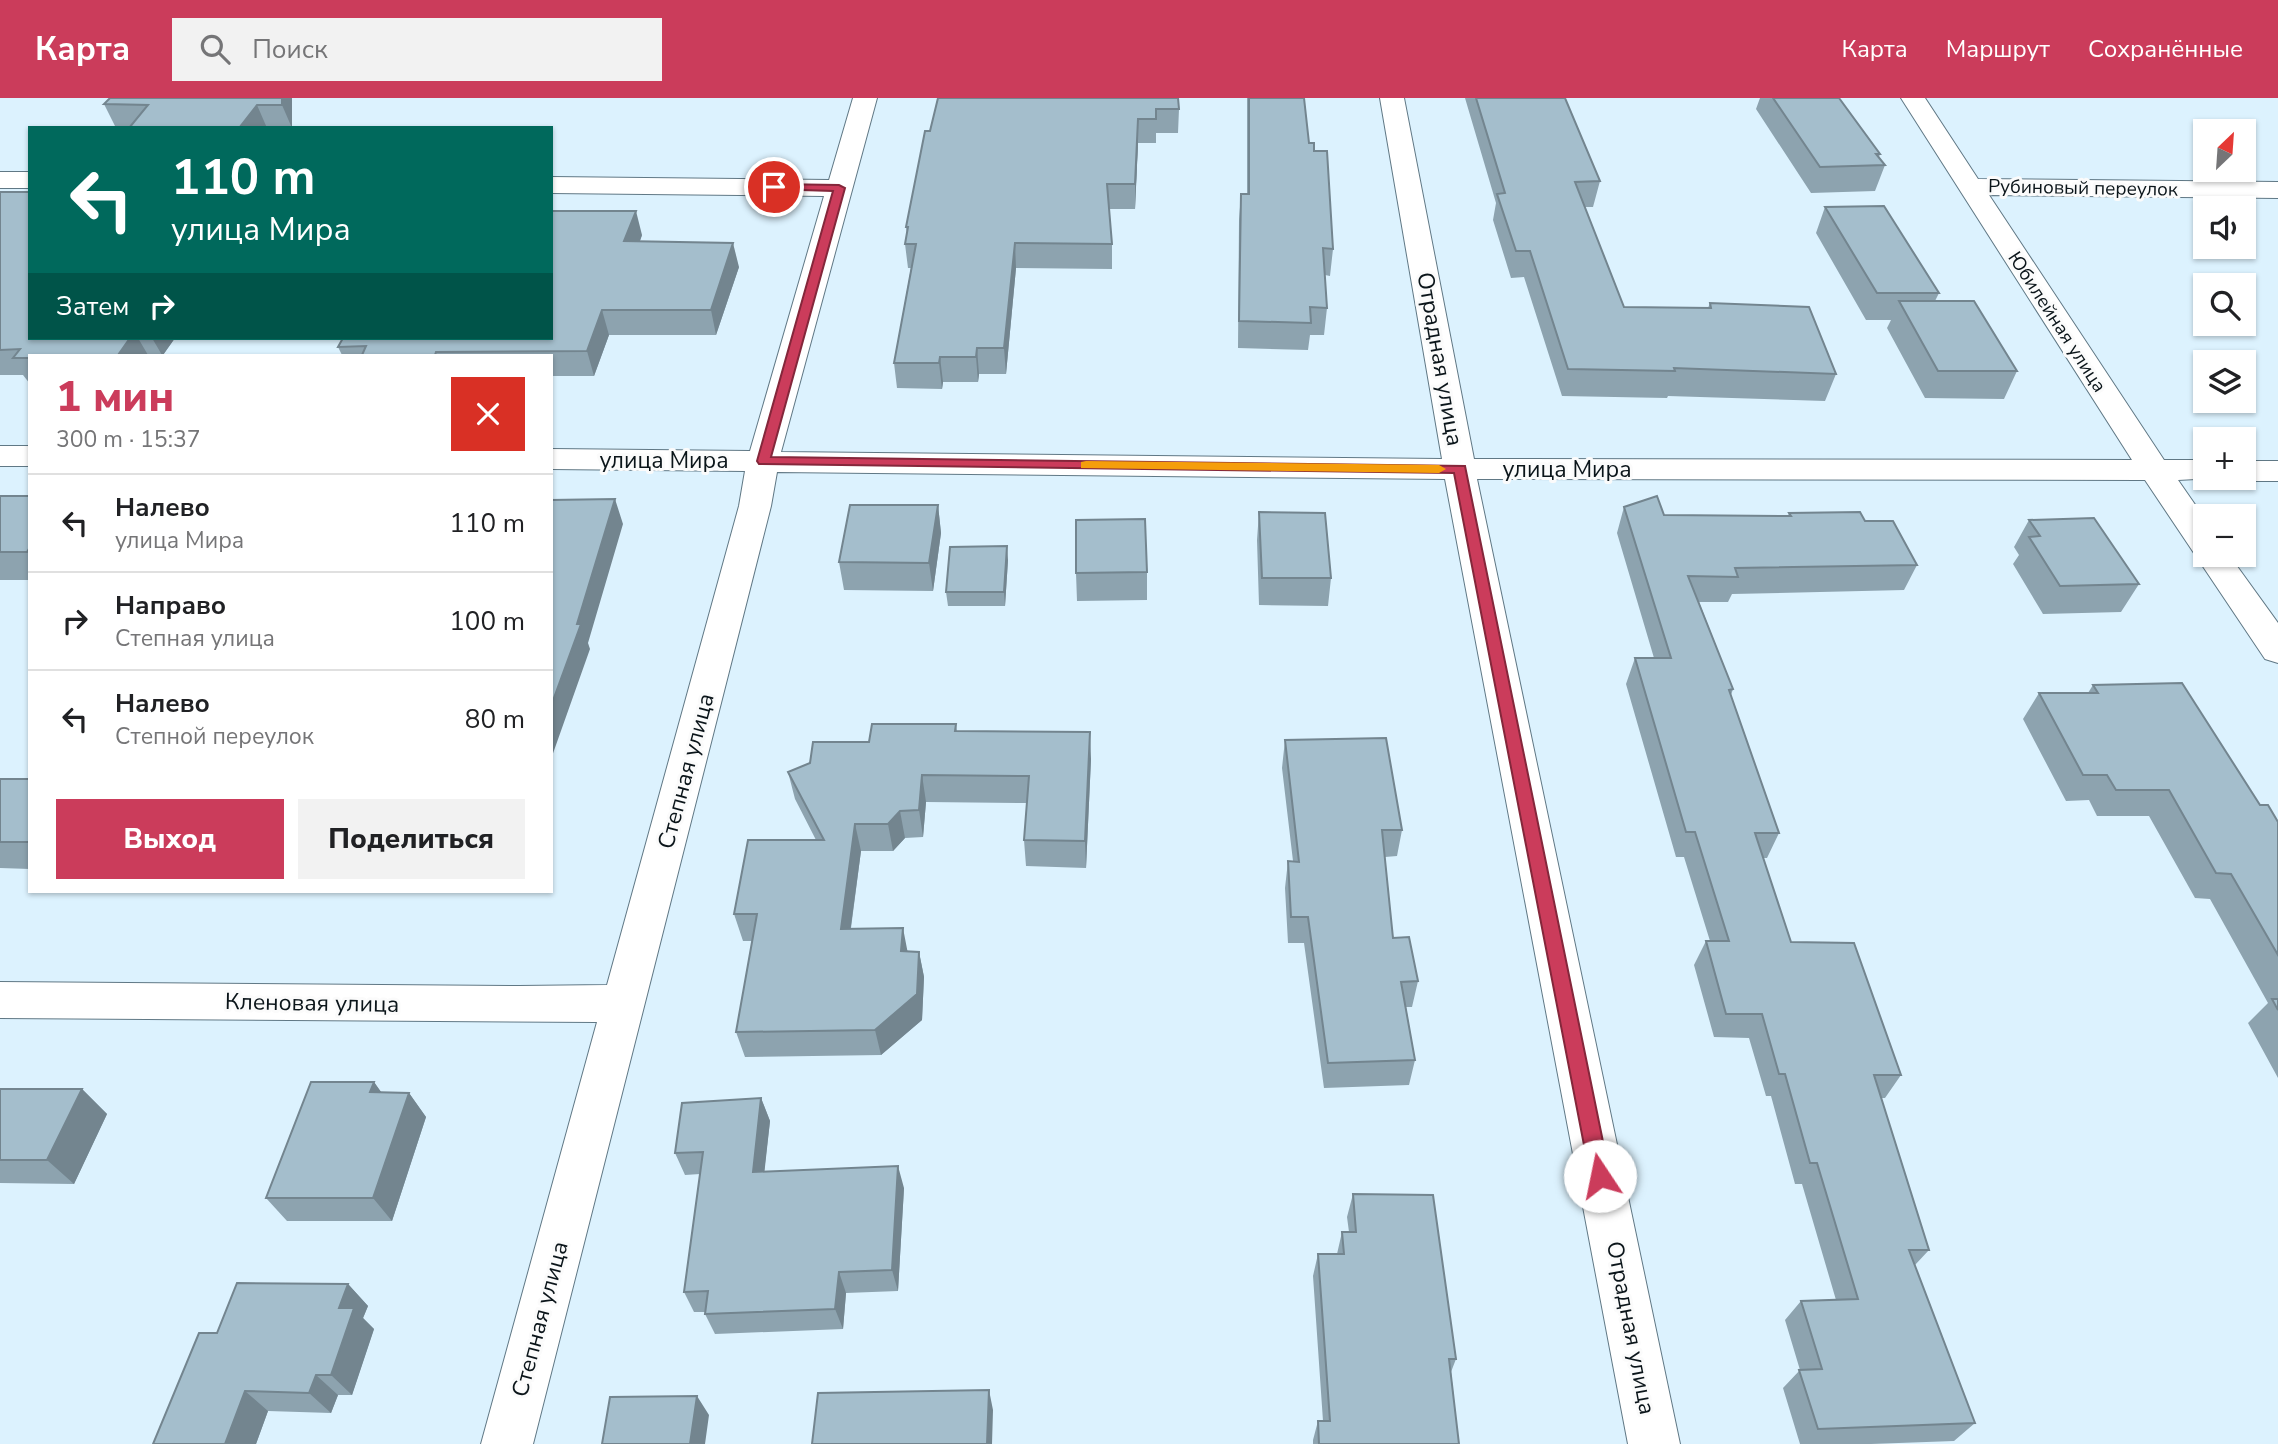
<!DOCTYPE html>
<html lang="ru">
<head>
<meta charset="utf-8">
<style>
  :root { --surface:#fff; --page:#f2f2f2; --text:#202124; --muted:#757577; --line:#e0e0e0; --accent:#cb3c5b }
  body { margin:0; font-family:"Nunito Sans",sans-serif; background:var(--page); color:var(--text); height:100vh; display:flex; flex-direction:column; font-size:26px; white-space:nowrap }
  * { box-sizing:border-box; margin:0 }
  p { font-size:23px; color:var(--muted) }
  .icon { flex:none; width:38px; height:38px; fill:none; stroke:currentColor; stroke-width:2; stroke-linecap:round; stroke-linejoin:round }
  .map { position:relative; flex:1; overflow:hidden }
  .panel { position:absolute; left:28px; top:256px; width:525px; height:539px; display:flex; flex-direction:column; background:var(--surface); border-radius:0px; box-shadow:0 2px 5px #0004 }
  .panel>* { flex:none }
  .top-card { position:absolute; left:28px; top:28px; width:525px; height:214px; border-radius:0px; box-shadow:0 2px 5px #0004; background:#00695c; color:#fff; overflow:hidden }
  .needle { width:46px; rotate:25deg }
  .tools { position:absolute; left:2193px; top:21px; display:grid; gap:14px }
  .tools a { display:grid; place-items:center; width:63px; height:63px; border-radius:0px; background:var(--surface); box-shadow:0 2px 5px #0004; font-size:35px }
  .pin { position:absolute; display:grid; place-items:center; width:60px; height:60px; color:#fff; margin:-30px; border:4px solid #fff; border-radius:50%; box-shadow:0 2px 7px #0007 }
  .me { position:absolute; width:77px; margin:-38px; rotate:349deg; stroke-linejoin:round; filter:drop-shadow(0 0 5px #0008) }
  .turn { display:flex; align-items:center; gap:24px; height:147px; padding:0 28px; font-size:32px }
  .turn .icon { width:91px; height:91px; stroke-width:2.5 }
  .turn b { display:block; font-size:49px; line-height:60px }
  .then { display:flex; align-items:center; height:66px; padding:0 28px; background:#0003; gap:14px; font-size:26px }
  .round { display:grid; place-items:center; flex:none; width:74px; height:74px; border-radius:0px; background:var(--page) }
  .headline { display:flex; align-items:center; justify-content:space-between; height:119px; padding:0 28px }
  h1 { font-size:42px; font-weight:800; line-height:52px; color:var(--accent) }
  .action { display:flex; gap:14px; margin-top:auto; padding:14px 28px }
  .action a { flex:1; height:80px; border-radius:0px; background:var(--accent); color:#fff; font-size:28px; font-weight:800; line-height:80px; text-align:center }
  .action a+a { background:var(--page); color:var(--text) }
  ul { padding:0; list-style:none }
  li { display:flex; align-items:center; gap:21px; height:98px; padding:0 28px; border-top:2px solid var(--line) }
  li div { flex:1 }
  li b { display:block; font-size:26px }
  li em { font-style:normal }
  header { display:flex; align-items:center; gap:42px; box-sizing:border-box; height:98px; padding:0 35px; background:var(--accent); color:#fff }
  header strong { font-size:33px }
  nav { display:flex; gap:38px; margin-inline-start:auto; font-size:24px }
  .search { width:490px; height:63px; background:var(--page); display:flex; align-items:center; gap:18px; box-sizing:border-box; padding:0 24px; border-radius:0px; color:var(--muted); font-size:26px }
  .map>svg:first-child { display:block }
  .lines { fill:none; stroke-linecap:round; stroke-linejoin:round }
  .minor-casing { stroke:#607885; stroke-width:2 }
  .minor { fill:#fff; fill-rule:evenodd }
  .wall { fill:#8da3af }
  .shaded-wall { fill:#73858f }
  .building { fill:#a4becc; stroke:#73858f; stroke-width:2 }
  .route { fill:#cb3c5b; stroke:#84273b; stroke-width:2 }
  .slow { fill:#f59e0b }
  .labels { text-anchor:middle; dominant-baseline:central; stroke-width:6; stroke-linejoin:round; paint-order:stroke }
  .far-street-label { font-size:19px; fill:#0b151a; stroke:#fbfbfb }
  .street-label { font-size:23px; fill:#0b151a; stroke:#fbfbfb }
</style>
</head>
<body>
<header>
<strong>Карта</strong>
<div class="search"><svg class="icon" aria-label="search" viewBox="0 0 24 24"><circle cx="10" cy="10" r="6"/><path d="M15 15l6 6"/></svg>Поиск</div>
<nav><a>Карта</a><a>Маршрут</a><a>Сохранённые</a></nav>
</header>
<div class="map">
<svg width="2278" height="1346" viewBox="0 0 2278 1346">
  <rect width="100%" height="100%" fill="#dcf2fe"/>
  <g class="lines">
    <defs>
      <path id="minor" d="M 853,0 L 877,0 L 781,354 L 1442,361 L 1380,0 L 1404,0 L 1474,361 L 2132,362 L 1901,0 L 1925,0 L 1978,81 L 2278,84 L 2278,100 L 1989,97 L 2164,362 L 2205,362 L 2205,380 L 2214,380 L 2178,382 L 2205,421 L 2205,457 L 2229,457 L 2278,525 L 2278,565 L 2265,561 L 2145,382 L 1477,381 L 1680,1346 L 1628,1346 L 1445,381 L 777,374 L 771,408 L 533,1346 L 481,1346 L 597,924 L 0,920 L 0,884 L 519,888 L 607,887 L 739,408 L 745,373 L 551,371 L 551,351 L 750,353 L 824,98 L 551,95 L 551,79 L 829,82 Z
        M 0,74 L 30,74 L 30,90 L 0,90 Z
        M 0,348 L 30,348 L 30,368 L 0,368 Z
        M 2244,363 L 2278,363 L 2278,383 L 2244,383 L 2233,380 L 2244,380 Z"/>
    </defs>
    <!-- minor casing -->
    <use href="#minor" class="minor-casing"/>
    <!-- minor -->
    <use href="#minor" class="minor"/>
  </g>
  <!-- wall -->
  <path class="wall" d="M 292,0 L 292,30 L 116,30 L 104,6 Z
    M 938,0 L 1179,11 L 1178,35 L 1156,35 L 1156,45 L 1138,45 L 1135,111 L 1109,111 L 1112,146 L 1112,171 L 1016,170 L 1006,276 L 979,276 L 978,284 L 943,284 L 942,291 L 897,290 L 894,265 L 911,170 L 908,170 L 905,146 L 907,136 L 906,129 Z
    M 1247,0 L 1304,0 L 1309,45 L 1314,53 L 1333,151 L 1330,178 L 1325,177 L 1327,210 L 1324,237 L 1310,237 L 1308,252 L 1238,250 L 1239,122 L 1241,96 L 1247,96 Z
    M 1465,0 L 1565,0 L 1600,83 L 1593,109 L 1585,109 L 1624,209 L 1708,210 L 1710,205 L 1836,276 L 1825,303 L 1668,298 L 1667,300 L 1562,298 L 1524,179 L 1511,180 L 1493,122 L 1496,105 Z
    M 1760,0 L 1839,0 L 1880,56 L 1879,59 L 1885,67 L 1875,93 L 1811,95 L 1756,11 Z
    M 0,94 L 30,240 L 175,240 L 163,257 L 30,257 L 30,286 L 23,277 L 0,277 Z
    M 1825,109 L 1939,195 L 1935,203 L 2017,273 L 2004,301 L 1925,300 L 1887,230 L 1891,222 L 1866,222 L 1816,135 Z
    M 642,137 L 640,143 L 739,169 L 716,237 L 609,237 L 594,278 L 551,278 L 551,257 L 342,257 L 338,249 Z
    M 0,398 L 30,398 L 30,482 L 0,482 Z
    M 938,407 L 941,435 L 933,493 L 844,492 L 839,464 Z
    M 1624,409 L 1664,417 L 1788,418 L 1789,415 L 1865,423 L 1917,467 L 1904,492 L 1732,496 L 1728,504 L 1699,504 L 1733,591 L 1731,597 L 1779,735 L 1767,760 L 1763,760 L 1791,844 L 1901,977 L 1885,1000 L 1881,1000 L 1929,1152 L 1915,1167 L 1975,1325 L 1954,1343 L 1871,1346 L 1800,1346 L 1783,1290 L 1800,1272 L 1785,1222 L 1801,1203 L 1836,1202 L 1802,1086 L 1795,1086 L 1771,998 L 1766,998 L 1749,940 L 1714,939 L 1694,867 L 1706,843 L 1710,843 L 1684,759 L 1676,759 L 1626,586 L 1635,560 L 1654,560 L 1617,435 Z
    M 1259,414 L 1331,480 L 1328,508 L 1259,507 L 1257,442 Z
    M 2029,422 L 2139,486 L 2121,514 L 2043,516 L 2013,466 L 2019,457 L 2014,449 Z
    M 1008,462 L 1005,508 L 948,508 L 946,494 Z
    M 1147,474 L 1147,502 L 1077,503 L 1076,475 Z
    M 2093,587 L 2260,707 L 2278,724 L 2278,980 L 2248,925 L 2268,905 L 2210,801 L 2195,800 L 2149,718 L 2097,718 L 2089,702 L 2066,703 L 2023,621 L 2039,595 L 2088,595 Z
    M 956,626 L 957,633 L 1091,661 L 1086,770 L 1026,768 L 1024,742 L 1027,705 L 926,704 L 923,739 L 905,740 L 893,753 L 861,753 L 851,830 L 908,853 L 919,854 L 924,879 L 922,922 L 881,957 L 745,959 L 736,934 L 752,843 L 743,843 L 734,816 L 816,742 L 795,701 L 788,674 L 869,644 Z
    M 1285,642 L 1402,732 L 1397,758 L 1385,759 L 1393,840 L 1418,883 L 1412,909 L 1406,909 L 1415,962 L 1409,987 L 1324,990 L 1304,845 L 1288,845 L 1285,790 L 1288,763 L 1293,763 L 1282,670 Z
    M 0,681 L 30,681 L 30,771 L 0,770 Z
    M 374,984 L 381,995 L 409,995 L 426,1019 L 392,1123 L 287,1123 L 266,1100 Z
    M 0,991 L 82,991 L 107,1016 L 74,1086 L 0,1085 Z
    M 761,1000 L 770,1023 L 764,1074 L 904,1090 L 898,1193 L 846,1195 L 843,1231 L 715,1236 L 705,1216 L 705,1214 L 694,1214 L 684,1194 L 700,1076 L 685,1077 L 675,1055 Z
    M 1353,1096 L 1456,1261 L 1451,1274 L 1459,1346 L 1313,1346 L 1313,1342 L 1318,1323 L 1323,1323 L 1313,1178 L 1318,1156 L 1337,1156 L 1342,1134 L 1349,1134 L 1347,1119 Z
    M 348,1186 L 368,1208 L 363,1220 L 374,1231 L 352,1297 L 338,1297 L 331,1315 L 268,1313 L 256,1346 L 217,1235 Z"/>
  <!-- shaded-wall -->
  <path class="shaded-wall" d="M 282,0 L 292,0 L 292,30 L 282,7 Z
    M 257,7 L 267,30 L 239,30 Z
    M 1138,21 L 1138,45 L 1135,111 L 1135,86 Z
    M 636,113 L 642,137 L 631,167 L 624,143 Z
    M 733,145 L 739,169 L 716,237 L 711,212 Z
    M 1015,145 L 1016,170 L 1006,276 L 1004,250 Z
    M 602,212 L 609,237 L 594,278 L 587,253 Z
    M 130,240 L 138,240 L 148,257 L 118,257 Z
    M 152,240 L 175,240 L 163,257 L 162,257 Z
    M 977,250 L 979,276 L 978,284 L 976,259 Z
    M 940,259 L 943,284 L 942,291 L 939,265 Z
    M 615,401 L 623,426 L 588,545 L 590,551 L 551,661 L 551,608 Z
    M 938,407 L 941,435 L 933,493 L 929,465 Z
    M 1007,448 L 1008,462 L 1005,508 L 1004,494 Z
    M 1090,634 L 1091,661 L 1086,770 L 1085,743 Z
    M 922,677 L 926,704 L 923,739 L 919,712 Z
    M 900,713 L 905,740 L 893,753 L 888,726 Z
    M 855,726 L 861,753 L 847,857 L 841,831 Z
    M 903,830 L 908,856 L 901,853 Z
    M 919,854 L 924,879 L 922,922 L 881,957 L 875,932 Z
    M 374,984 L 392,1009 L 370,994 Z
    M 82,991 L 107,1016 L 74,1086 L 47,1062 Z
    M 409,995 L 426,1019 L 392,1123 L 373,1100 Z
    M 761,1000 L 770,1023 L 762,1096 L 753,1074 Z
    M 898,1068 L 904,1090 L 898,1193 L 892,1172 Z
    M 839,1174 L 846,1195 L 843,1231 L 835,1211 Z
    M 348,1186 L 368,1208 L 363,1220 L 374,1231 L 352,1297 L 331,1277 L 339,1210 Z
    M 316,1277 L 338,1297 L 331,1315 L 309,1295 Z
    M 989,1292 L 993,1312 L 992,1346 L 987,1346 Z
    M 245,1293 L 268,1313 L 256,1346 L 225,1346 Z
    M 697,1298 L 709,1317 L 705,1346 L 690,1346 Z"/>
  <!-- building -->
  <path class="building" d="M 110,0 L 282,0 L 282,7 L 257,7 L 239,30 L 129,30 L 148,7 L 104,6 Z
    M 938,0 L 1178,0 L 1179,11 L 1156,11 L 1156,21 L 1138,21 L 1135,86 L 1107,86 L 1112,146 L 1015,145 L 1004,250 L 977,250 L 976,259 L 940,259 L 939,265 L 894,265 L 916,146 L 905,146 L 908,129 L 906,129 L 925,33 L 930,33 Z
    M 1249,0 L 1304,0 L 1309,45 L 1314,45 L 1314,53 L 1327,53 L 1333,151 L 1323,150 L 1327,210 L 1310,209 L 1311,225 L 1239,223 L 1241,96 L 1249,96 Z
    M 1476,0 L 1565,0 L 1600,83 L 1575,84 L 1624,209 L 1711,210 L 1710,205 L 1809,209 L 1836,276 L 1674,270 L 1675,273 L 1568,271 L 1530,153 L 1516,153 L 1497,96 L 1505,95 Z
    M 1773,0 L 1839,0 L 1880,56 L 1876,56 L 1885,67 L 1820,69 Z
    M 0,94 L 30,94 L 30,240 L 130,240 L 118,257 L 30,257 L 30,260 L 13,260 L 20,251 L 0,252 Z
    M 1884,108 L 1939,195 L 1877,195 L 1825,109 Z
    M 551,113 L 636,113 L 624,143 L 733,145 L 711,212 L 602,212 L 587,253 L 436,254 L 435,257 L 362,257 L 366,248 L 338,249 L 343,240 L 551,240 Z
    M 1899,203 L 1974,203 L 2017,273 L 1938,273 Z
    M 0,398 L 30,398 L 30,449 L 27,454 L 0,454 Z
    M 1657,398 L 1664,417 L 1791,418 L 1789,415 L 1860,414 L 1865,423 L 1893,423 L 1917,467 L 1735,470 L 1738,479 L 1688,478 L 1733,591 L 1729,592 L 1779,735 L 1755,735 L 1791,844 L 1854,845 L 1901,977 L 1874,977 L 1929,1152 L 1909,1152 L 1975,1325 L 1818,1331 L 1799,1272 L 1822,1271 L 1801,1203 L 1858,1201 L 1817,1065 L 1810,1065 L 1785,976 L 1779,976 L 1762,916 L 1726,916 L 1706,843 L 1729,843 L 1695,734 L 1686,734 L 1635,560 L 1671,560 L 1624,409 Z
    M 615,401 L 577,526 L 581,526 L 551,608 L 551,402 Z
    M 850,407 L 938,407 L 929,465 L 839,464 Z
    M 1259,414 L 1325,415 L 1331,480 L 1262,480 Z
    M 2094,420 L 2139,486 L 2060,488 L 2029,439 L 2040,438 L 2029,422 Z
    M 1145,421 L 1147,474 L 1076,475 L 1076,422 Z
    M 1007,448 L 1004,494 L 946,494 L 950,449 Z
    M 2182,585 L 2260,707 L 2268,707 L 2278,724 L 2278,857 L 2231,776 L 2216,775 L 2169,692 L 2116,692 L 2107,677 L 2083,677 L 2039,595 L 2098,595 L 2093,587 Z
    M 872,626 L 956,626 L 955,633 L 1090,634 L 1085,743 L 1024,742 L 1029,678 L 922,677 L 919,712 L 900,713 L 888,726 L 855,726 L 841,831 L 903,830 L 901,853 L 919,854 L 917,896 L 875,932 L 736,934 L 757,816 L 734,816 L 748,742 L 824,742 L 788,674 L 810,665 L 813,644 L 869,644 Z
    M 1386,640 L 1402,732 L 1382,732 L 1393,840 L 1409,839 L 1418,883 L 1401,884 L 1415,962 L 1328,965 L 1308,819 L 1291,819 L 1288,763 L 1299,764 L 1285,642 Z
    M 0,681 L 30,681 L 30,744 L 0,744 Z
    M 2272,901 L 2278,901 L 2278,912 Z
    M 311,984 L 374,984 L 370,994 L 409,995 L 373,1100 L 266,1100 Z
    M 0,991 L 82,991 L 47,1062 L 0,1062 Z
    M 761,1000 L 753,1074 L 898,1068 L 892,1172 L 839,1174 L 835,1211 L 705,1216 L 708,1193 L 684,1194 L 703,1054 L 675,1055 L 682,1005 Z
    M 1353,1096 L 1433,1097 L 1456,1261 L 1449,1261 L 1459,1346 L 1319,1346 L 1318,1323 L 1330,1323 L 1318,1156 L 1344,1156 L 1342,1134 L 1356,1134 Z
    M 237,1185 L 348,1186 L 339,1210 L 354,1210 L 331,1277 L 316,1277 L 309,1295 L 245,1293 L 225,1346 L 153,1346 L 199,1235 L 217,1235 Z
    M 989,1292 L 987,1346 L 812,1346 L 818,1295 Z
    M 697,1298 L 690,1346 L 602,1346 L 610,1299 Z"/>
  <!-- route -->
  <path class="route" d="M 774,86 L 839,87 L 845,90 L 771,359 L 1465,368 L 1610,1078 L 1607,1085 L 1600,1087 L 1593,1085 L 1590,1078 L 1454,375 L 759,366 L 757,363 L 833,93 L 770,91 L 768,89 Z"/>
  <!-- slow -->
  <path class="slow" d="M 1086,363 L 1439,367 L 1446,371 L 1439,375 L 1081,370 L 1081,364 Z"/>
  <g class="labels">
    <!-- far-street labels -->
    <g class="far-street-label">
      <text transform="translate(2083 90) rotate(1)">Рубиновый переулок</text>
      <text transform="translate(2057 224) rotate(57)">Юбилейная улица</text>
    </g>
    <!-- street labels -->
    <g class="street-label">
      <text transform="translate(1440 261) rotate(80)">Отрадная улица</text>
      <text x="664" y="362">улица Мира</text>
      <text x="1567" y="371">улица Мира</text>
      <text transform="translate(686 673) rotate(-75)">Степная улица</text>
      <text transform="translate(312 905) rotate(1)">Кленовая улица</text>
      <text transform="translate(540 1221) rotate(-75)">Степная улица</text>
      <text transform="translate(1631 1230) rotate(79)">Отрадная улица</text>
    </g>
  </g>
</svg>
<div class="tools">
<a><svg class="needle" viewBox="-14 -14 28 28"><path d="M0-13l5 13h-10z" fill="#e53935"/><path d="M0 13l5-13h-10z" fill="#757577"/></svg></a>
<a><svg class="icon" aria-label="sound" viewBox="0 0 24 24"><path d="M4 9h4l5-4v14l-5-4H4zM17 9q2 3 0 6"/></svg></a>
<a><svg class="icon" aria-label="search" viewBox="0 0 24 24"><circle cx="10" cy="10" r="6"/><path d="M15 15l6 6"/></svg></a>
<a><svg class="icon" aria-label="layers" viewBox="0 0 24 24"><path d="M12 4l9 5-9 5-9-5zM3 14l9 5 9-5"/></svg></a>
<a>+</a>
<a>−</a>
</div>
<div class="pin" style="left:774px;top:89px;background:#d93025"><svg class="icon" aria-label="arrive" viewBox="0 0 24 24"><path d="M6 21V4h12l-3 4 3 4H6"/></svg></div>
<svg class="me" style="left:1600px;top:1078px" viewBox="-20 -20 40 40"><circle r="19" fill="#fff"/><path d="M0-13L10 11 0 6-10 11z" fill="#cb3c5b"/></svg>
<div class="top-card">
<div class="turn"><svg class="icon" aria-label="left" viewBox="0 0 24 24"><path d="M17 20v-9H6M10 6l-5 5 5 5"/></svg><div><b>110 m</b>улица Мира</div></div>
<div class="then">Затем<svg class="icon" aria-label="right" viewBox="0 0 24 24"><path d="M7 20v-9h11M14 6l5 5-5 5"/></svg></div>
</div>
<section class="panel">
<div class="headline"><div><h1>1 мин</h1><p>300 m · 15:37</p></div><a class="round" style="background:#d93025;color:#fff"><svg class="icon" aria-label="close" viewBox="0 0 24 24"><path d="M6 6l12 12M18 6L6 18"/></svg></a></div>
<ul>
<li><svg class="icon" aria-label="left" viewBox="0 0 24 24"><path d="M17 20v-9H6M10 6l-5 5 5 5"/></svg><div><b>Налево</b><p>улица Мира</p></div><em>110 m</em></li>
<li><svg class="icon" aria-label="right" viewBox="0 0 24 24"><path d="M7 20v-9h11M14 6l5 5-5 5"/></svg><div><b>Направо</b><p>Степная улица</p></div><em>100 m</em></li>
<li><svg class="icon" aria-label="left" viewBox="0 0 24 24"><path d="M17 20v-9H6M10 6l-5 5 5 5"/></svg><div><b>Налево</b><p>Степной переулок</p></div><em>80 m</em></li>
</ul>
<div class="action"><a>Выход</a><a>Поделиться</a></div>
</section>
</div>
</body>
</html>
